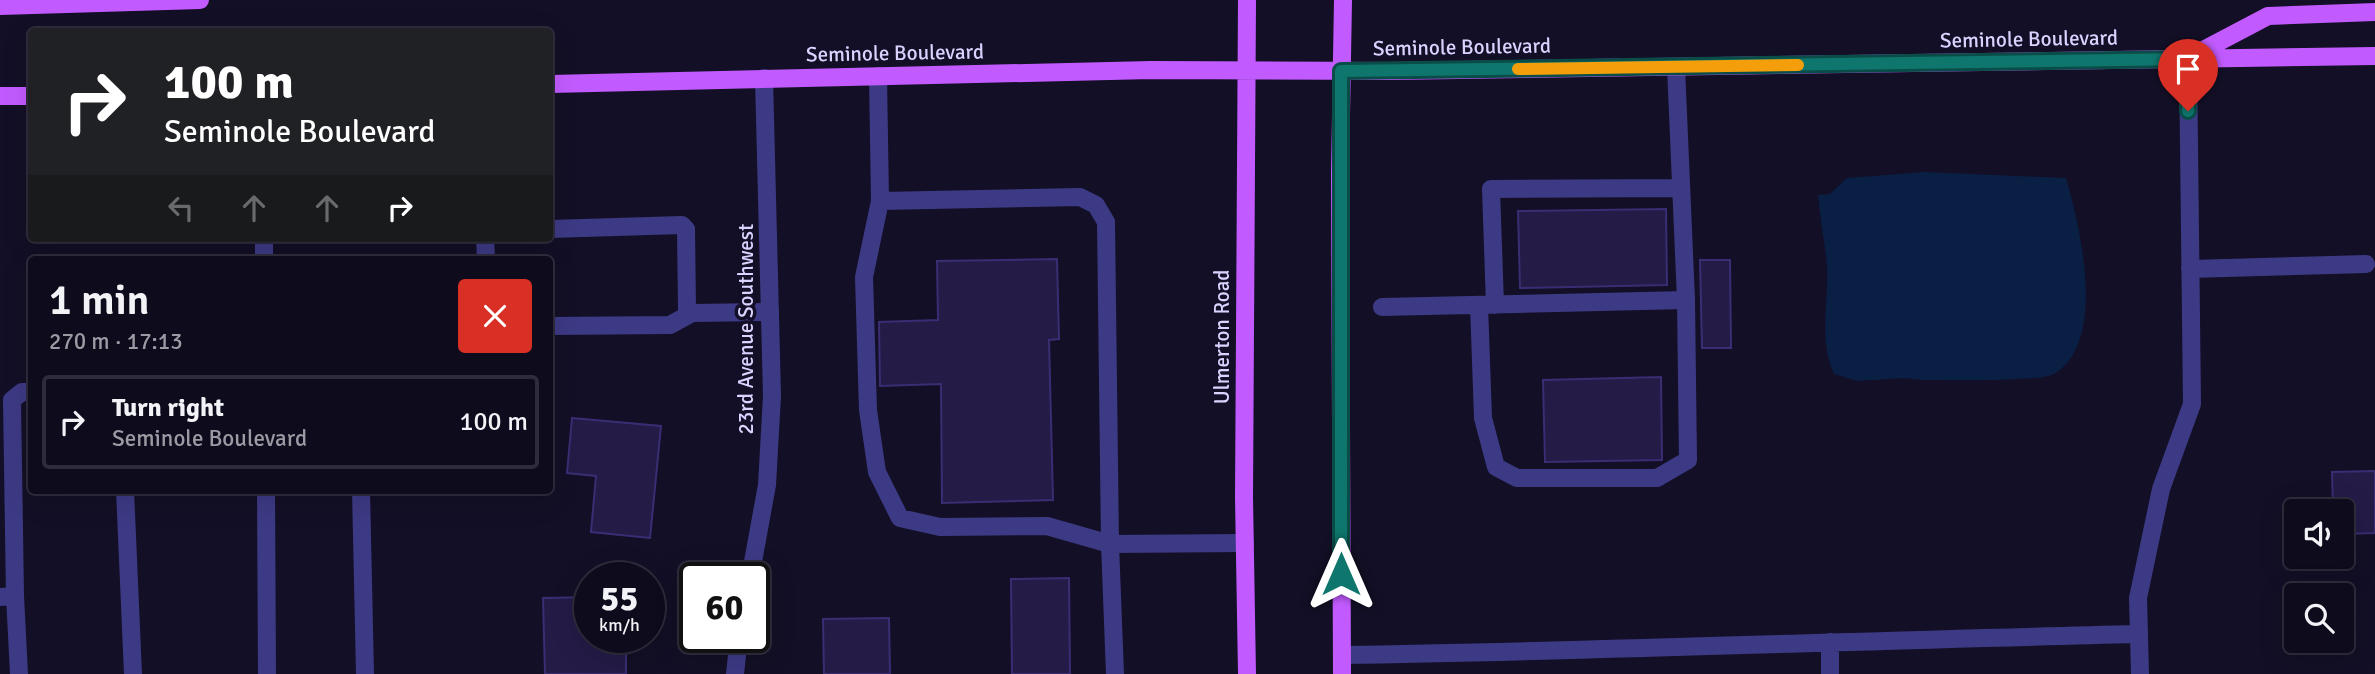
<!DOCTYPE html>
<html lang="en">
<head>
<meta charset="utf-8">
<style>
  :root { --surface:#0e0b1c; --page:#1c1929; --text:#f1f3f6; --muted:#9b9ba3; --line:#2e2b3b }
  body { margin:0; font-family:Signika,sans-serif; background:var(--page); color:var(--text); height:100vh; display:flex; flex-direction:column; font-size:26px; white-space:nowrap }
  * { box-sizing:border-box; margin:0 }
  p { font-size:23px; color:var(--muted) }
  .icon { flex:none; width:38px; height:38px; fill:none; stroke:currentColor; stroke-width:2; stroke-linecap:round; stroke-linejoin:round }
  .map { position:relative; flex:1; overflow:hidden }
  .side { position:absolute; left:28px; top:256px; width:525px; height:238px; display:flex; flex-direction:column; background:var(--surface); border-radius:7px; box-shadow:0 7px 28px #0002,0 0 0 2px var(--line) }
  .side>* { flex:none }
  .top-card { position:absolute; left:28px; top:28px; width:525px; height:214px; border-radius:7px; box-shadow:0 7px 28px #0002,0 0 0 2px var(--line); background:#202124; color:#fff; overflow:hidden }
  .tools { position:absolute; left:2284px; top:499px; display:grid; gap:14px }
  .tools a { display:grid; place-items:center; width:70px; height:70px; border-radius:7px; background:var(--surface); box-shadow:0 7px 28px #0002,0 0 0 2px var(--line); font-size:35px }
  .speed { position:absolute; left:574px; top:562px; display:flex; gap:14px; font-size:35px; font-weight:700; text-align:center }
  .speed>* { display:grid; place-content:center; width:91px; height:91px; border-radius:50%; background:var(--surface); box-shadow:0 7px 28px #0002,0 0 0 2px var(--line); line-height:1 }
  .speed small { font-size:18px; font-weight:400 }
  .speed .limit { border:4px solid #111; border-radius:10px; background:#fff; color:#111 }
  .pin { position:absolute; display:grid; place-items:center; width:60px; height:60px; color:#fff; margin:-72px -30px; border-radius:50% 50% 50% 0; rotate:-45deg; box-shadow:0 0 7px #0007 }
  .pin .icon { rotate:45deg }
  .me { position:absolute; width:77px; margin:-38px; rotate:0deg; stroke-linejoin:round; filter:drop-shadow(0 0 5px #0008) }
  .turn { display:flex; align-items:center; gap:24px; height:147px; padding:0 21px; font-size:32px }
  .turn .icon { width:91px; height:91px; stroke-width:2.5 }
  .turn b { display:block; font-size:49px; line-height:60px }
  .lanes { display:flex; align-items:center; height:66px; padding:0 21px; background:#0003; justify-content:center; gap:35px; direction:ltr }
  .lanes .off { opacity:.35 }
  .round { display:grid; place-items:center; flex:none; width:74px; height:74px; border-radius:7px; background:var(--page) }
  .headline { display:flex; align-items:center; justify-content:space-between; height:119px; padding:0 21px }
  h1 { font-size:42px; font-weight:600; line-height:52px }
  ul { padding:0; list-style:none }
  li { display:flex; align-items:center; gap:21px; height:94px; margin:0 14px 10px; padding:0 7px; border:4px solid var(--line); border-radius:7px }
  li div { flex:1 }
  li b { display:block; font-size:26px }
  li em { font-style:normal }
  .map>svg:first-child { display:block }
  .water { fill:#0a1f44 }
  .building { fill:#241b47; stroke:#3b2d73; stroke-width:2 }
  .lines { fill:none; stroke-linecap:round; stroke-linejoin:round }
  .service { stroke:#3d3a85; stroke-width:18 }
  .minor { stroke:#3d3a85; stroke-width:18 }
  .primary { stroke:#c25bff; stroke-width:18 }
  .route-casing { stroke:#0a4d48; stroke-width:18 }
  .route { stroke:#0f766e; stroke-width:12 }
  .slow { stroke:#f59e0b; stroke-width:12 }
  .labels { text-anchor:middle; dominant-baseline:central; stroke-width:7; stroke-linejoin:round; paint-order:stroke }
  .street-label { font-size:21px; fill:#d9d4ff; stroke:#130f26 }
</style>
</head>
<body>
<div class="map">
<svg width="2375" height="674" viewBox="0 0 2375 674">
  <rect width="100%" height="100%" fill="#130f26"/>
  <!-- water -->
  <path class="water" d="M 1925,172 L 2066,178 C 2080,226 2108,342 2054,374 C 2040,382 1943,380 1921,380 L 1905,378 L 1857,381 L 1834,374 C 1818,337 1829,306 1827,266 C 1825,243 1820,219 1818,195 L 1830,194 L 1847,178 Z"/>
  <!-- building -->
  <path class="building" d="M 1666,209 L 1667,285 L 1520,288 L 1518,211 Z
    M 1057,259 L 1059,339 L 1049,340 L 1053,500 L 942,503 L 941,384 L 880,386 L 879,322 L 938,320 L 937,261 Z
    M 1700,260 L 1730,260 L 1731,348 L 1702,348 Z
    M 1661,377 L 1662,460 L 1545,462 L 1543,380 Z
    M 572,418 L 661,426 L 650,538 L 591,532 L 596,476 L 567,473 Z
    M 2375,471 L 2375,533 L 2342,534 L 2342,511 L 2333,511 L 2332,472 Z
    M 1069,578 L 1070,674 L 1012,674 L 1011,579 Z
    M 590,597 L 590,637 L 626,637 L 626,674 L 545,674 L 543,598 Z
    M 889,618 L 890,674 L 824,674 L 823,619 Z"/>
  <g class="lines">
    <!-- service -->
    <path class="service" d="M 878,76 L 880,201 L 1080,197 L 1096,205 L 1106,222 L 1110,544 L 1245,543
      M 880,201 L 864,277 L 868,410 L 877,472 L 900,518 L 940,527 L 1047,526 L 1110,544 L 1115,674
      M 550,229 L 682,225 L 686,229 L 687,309 L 692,313 L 770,312
      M 264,238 L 264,259
      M 485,238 L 486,259
      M 2190,269 L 2366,264
      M 1479,305 L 1483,418 L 1496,467 L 1517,478 L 1657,478 L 1688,460 L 1686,300
      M 1495,305 L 1491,189 L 1681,188
      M 1382,307 L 1686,300 L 1676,67
      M 550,326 L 670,325 L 692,313
      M 266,490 L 267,674
      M 361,490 L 365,674
      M 1830,642 L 1830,674
      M 1342,655 C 1608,651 1873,640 2139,634
      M 2140,674 L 2138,598 L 2161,489 L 2192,404 L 2188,59"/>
    <!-- minor -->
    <path class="minor" d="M 125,490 L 133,674
      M 750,578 L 767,485 L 772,396 L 764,78
      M 15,596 L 12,400 L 22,392 L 32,392
      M 0,597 L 15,596 L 19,674
      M 735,674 L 739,637"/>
    <!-- primary -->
    <path class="primary" d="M 1247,0 L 1244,497 L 1247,674
      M 0,6 L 200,0
      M 2192,56 L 2268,16 L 2375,12
      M 550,84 L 1151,70 L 1390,71 L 2375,56
      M 0,96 L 32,96
      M 1342,674 L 1340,173 L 1343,0"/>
  </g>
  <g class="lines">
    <defs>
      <path id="route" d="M 1341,574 L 1341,71 L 2188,59 L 2188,111"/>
    </defs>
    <!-- route casing -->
    <use href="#route" class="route-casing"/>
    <!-- route -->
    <use href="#route" class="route"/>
    <!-- slow -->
    <path class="slow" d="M 1518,69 L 1798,65"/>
  </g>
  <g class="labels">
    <!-- street labels -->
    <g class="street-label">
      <text transform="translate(2029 39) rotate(-1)">Seminole Boulevard</text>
      <text transform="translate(1462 47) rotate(-1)">Seminole Boulevard</text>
      <text transform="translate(895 53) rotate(-1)">Seminole Boulevard</text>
      <text transform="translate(746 329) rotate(-90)">23rd Avenue Southwest</text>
      <text transform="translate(1222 337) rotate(-90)">Ulmerton Road</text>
    </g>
  </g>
</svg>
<div class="tools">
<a><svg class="icon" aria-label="sound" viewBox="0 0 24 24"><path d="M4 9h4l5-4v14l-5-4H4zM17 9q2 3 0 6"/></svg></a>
<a><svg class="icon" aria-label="search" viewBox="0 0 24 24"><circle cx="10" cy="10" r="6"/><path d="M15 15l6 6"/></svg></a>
</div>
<div class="speed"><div>55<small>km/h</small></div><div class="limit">60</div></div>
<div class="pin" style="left:2188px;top:111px;background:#d93025"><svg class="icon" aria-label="arrive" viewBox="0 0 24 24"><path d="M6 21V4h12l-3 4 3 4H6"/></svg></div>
<svg class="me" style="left:1341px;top:574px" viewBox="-20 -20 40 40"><path d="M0-17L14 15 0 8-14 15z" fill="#0f766e" stroke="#fff" stroke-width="4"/></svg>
<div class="top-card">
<div class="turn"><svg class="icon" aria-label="right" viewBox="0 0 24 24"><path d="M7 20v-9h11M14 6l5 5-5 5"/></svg><div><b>100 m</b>Seminole Boulevard</div></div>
<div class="lanes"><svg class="icon off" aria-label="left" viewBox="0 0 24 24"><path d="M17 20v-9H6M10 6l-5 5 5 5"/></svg><svg class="icon off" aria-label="ahead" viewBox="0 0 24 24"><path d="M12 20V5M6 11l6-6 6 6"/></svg><svg class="icon off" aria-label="ahead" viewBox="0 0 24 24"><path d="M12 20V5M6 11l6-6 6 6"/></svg><svg class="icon" aria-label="right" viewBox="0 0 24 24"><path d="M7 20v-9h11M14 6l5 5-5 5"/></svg></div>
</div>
<section class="side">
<div class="headline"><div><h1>1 min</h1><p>270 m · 17:13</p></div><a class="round" style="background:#d93025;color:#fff"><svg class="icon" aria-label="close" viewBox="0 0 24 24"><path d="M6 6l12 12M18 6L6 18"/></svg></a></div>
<ul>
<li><svg class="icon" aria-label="right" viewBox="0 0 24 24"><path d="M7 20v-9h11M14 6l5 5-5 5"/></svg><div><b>Turn right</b><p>Seminole Boulevard</p></div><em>100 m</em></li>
</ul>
</section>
</div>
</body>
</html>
